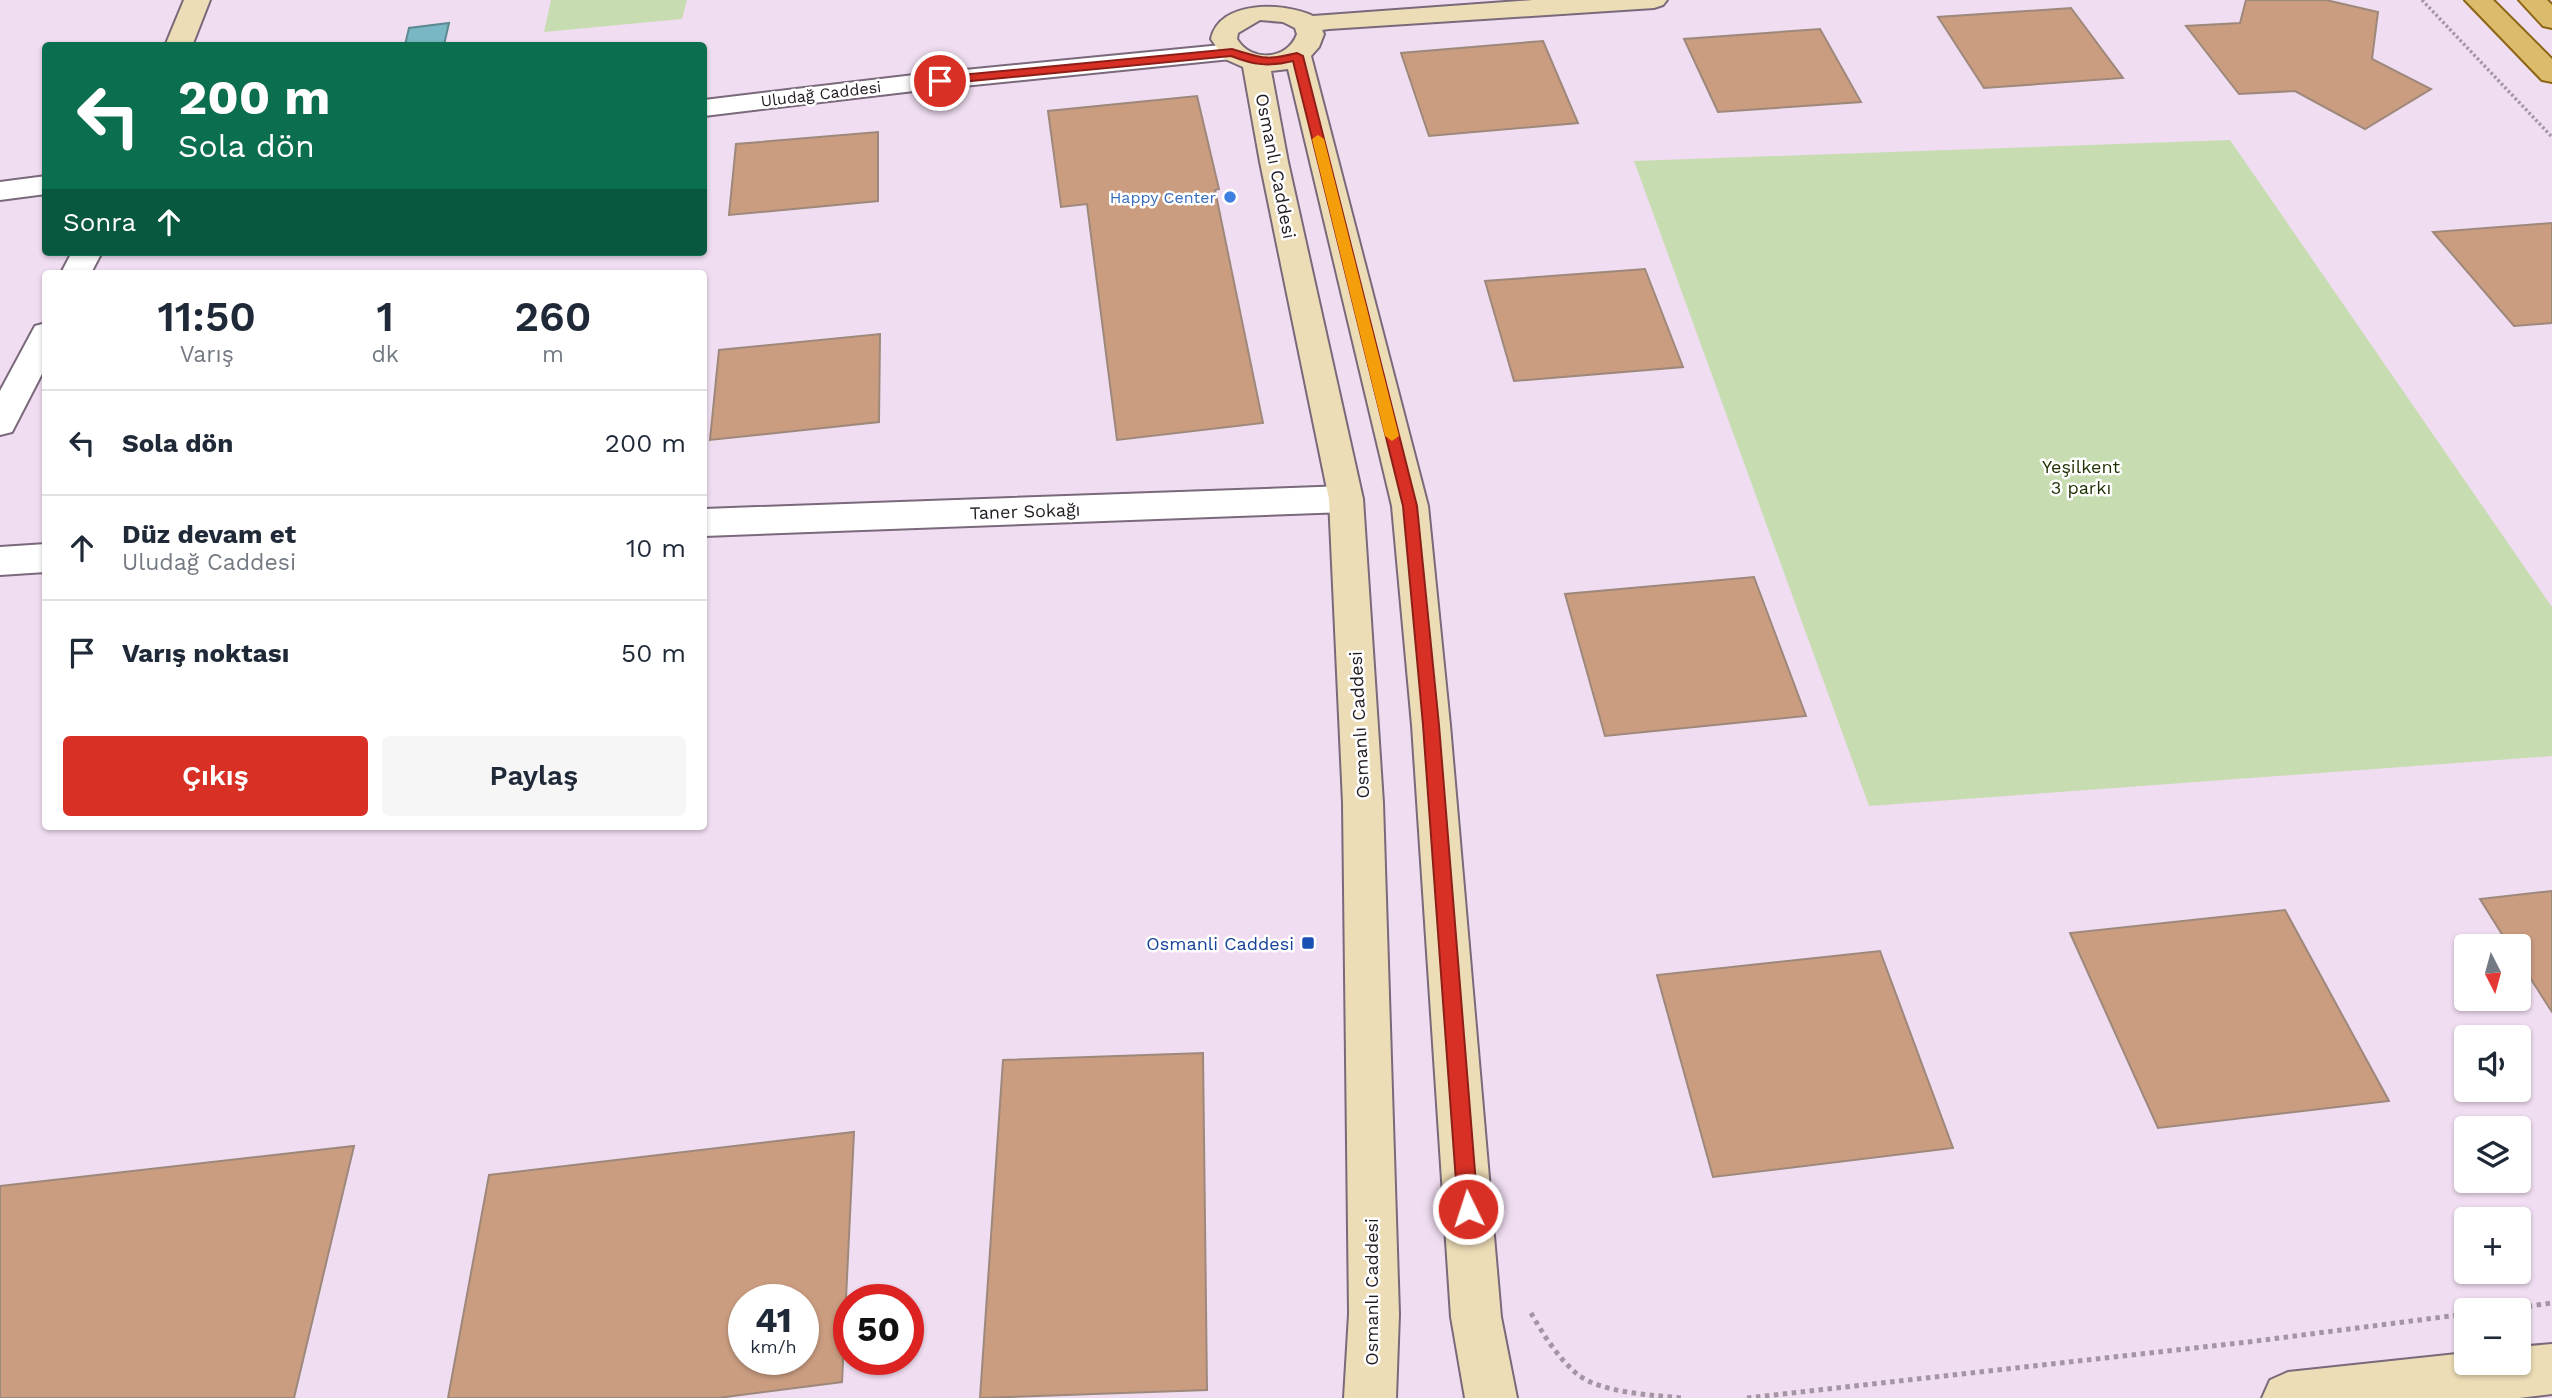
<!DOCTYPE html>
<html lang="tr">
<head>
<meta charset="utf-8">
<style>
  :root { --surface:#fff; --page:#f6f6f7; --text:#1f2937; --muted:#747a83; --line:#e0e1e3; --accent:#d93025 }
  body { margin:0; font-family:"Work Sans",sans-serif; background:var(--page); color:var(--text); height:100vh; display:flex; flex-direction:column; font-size:26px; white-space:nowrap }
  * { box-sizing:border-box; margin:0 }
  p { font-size:23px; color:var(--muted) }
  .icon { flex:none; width:38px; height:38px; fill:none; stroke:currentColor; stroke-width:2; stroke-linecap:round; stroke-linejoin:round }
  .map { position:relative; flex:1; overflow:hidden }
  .details { position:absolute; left:42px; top:270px; width:665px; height:560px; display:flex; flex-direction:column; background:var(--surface); border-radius:7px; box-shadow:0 2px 5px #0004 }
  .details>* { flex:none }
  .top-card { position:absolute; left:42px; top:42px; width:665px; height:214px; border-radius:7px; box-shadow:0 2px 5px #0004; background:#0b6e4f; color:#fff; overflow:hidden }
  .needle { width:46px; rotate:174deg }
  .fabs { position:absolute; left:2454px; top:934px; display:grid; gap:14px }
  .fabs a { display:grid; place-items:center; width:77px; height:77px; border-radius:7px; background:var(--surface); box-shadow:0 2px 5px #0004; font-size:35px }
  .speed { position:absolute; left:728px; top:1284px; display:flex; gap:14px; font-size:35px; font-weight:700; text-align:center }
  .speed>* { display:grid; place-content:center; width:91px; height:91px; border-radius:50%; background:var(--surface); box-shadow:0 2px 5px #0004; line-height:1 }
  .speed small { font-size:18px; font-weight:400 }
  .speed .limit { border:10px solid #d22; background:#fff; color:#111 }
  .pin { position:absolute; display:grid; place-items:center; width:60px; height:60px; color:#fff; margin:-30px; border:4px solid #fff; border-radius:50%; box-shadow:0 2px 7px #0007 }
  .me { position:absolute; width:77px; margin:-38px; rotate:356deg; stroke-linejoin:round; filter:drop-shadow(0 0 5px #0008) }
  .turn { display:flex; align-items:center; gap:24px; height:147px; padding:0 21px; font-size:32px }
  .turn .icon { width:91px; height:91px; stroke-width:2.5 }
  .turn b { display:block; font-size:49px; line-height:60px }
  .then { display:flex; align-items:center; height:66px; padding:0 21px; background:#0003; gap:14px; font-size:26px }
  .eta { display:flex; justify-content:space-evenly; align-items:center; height:119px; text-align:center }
  .eta b { font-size:42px; font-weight:600; line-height:49px }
  .primary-button { display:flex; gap:14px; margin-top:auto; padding:14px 21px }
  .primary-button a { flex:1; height:80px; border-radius:7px; background:var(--accent); color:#fff; font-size:28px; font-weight:600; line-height:80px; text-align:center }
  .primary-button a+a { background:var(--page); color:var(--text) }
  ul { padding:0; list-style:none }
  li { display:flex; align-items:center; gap:21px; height:105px; padding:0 21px; border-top:2px solid var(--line) }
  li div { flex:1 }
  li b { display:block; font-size:26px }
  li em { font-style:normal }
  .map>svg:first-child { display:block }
  .green { fill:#c7dcb1 }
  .water { fill:#78b7c3; stroke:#5e8892; stroke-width:2 }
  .building { fill:#ca9d81; stroke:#9e887b; stroke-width:2; fill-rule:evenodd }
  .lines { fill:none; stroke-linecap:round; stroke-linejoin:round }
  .street-casing { stroke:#79697a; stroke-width:4 }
  .secondary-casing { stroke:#79697a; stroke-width:4 }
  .primary-casing { stroke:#8b6513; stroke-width:4 }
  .path-far1 { stroke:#a495a4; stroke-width:3.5; stroke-dasharray:2.5 2.5; stroke-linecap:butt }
  .path { stroke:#a495a4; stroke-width:5; stroke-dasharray:4.5 4.5; stroke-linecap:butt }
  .street { fill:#fff; fill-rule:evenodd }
  .secondary { fill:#edddb6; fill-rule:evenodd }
  .primary { fill:#dcbb6d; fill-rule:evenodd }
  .route { fill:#d93025; stroke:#8d1f18; stroke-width:2 }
  .slow { fill:#f59e0b }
  .shop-dot { fill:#3f7fe0; stroke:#fff; stroke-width:2.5 }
  .transit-dot { fill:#1a4fb4; stroke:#fff; stroke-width:2.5 }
  .labels { text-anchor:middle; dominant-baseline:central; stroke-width:5; stroke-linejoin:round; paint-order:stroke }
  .far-street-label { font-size:16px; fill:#211a21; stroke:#fff }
  .far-shop-label { font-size:16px; fill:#366cbe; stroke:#fff; text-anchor:end }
  .street-label { font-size:18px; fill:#211a21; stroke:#fff }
  .park-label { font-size:18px; fill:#1d3000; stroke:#fff }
  .transit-label { font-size:18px; fill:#164399; stroke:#fff; text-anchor:end }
</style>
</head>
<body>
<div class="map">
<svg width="2552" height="1398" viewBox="0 0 2552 1398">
  <rect width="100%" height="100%" fill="#f0ddf1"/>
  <!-- green -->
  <path class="green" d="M 551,0 L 687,0 L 682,19 L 544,32 Z
    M 2230,140 L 2552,607 L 2552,756 L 1869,806 L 1634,161 Z"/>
  <!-- water -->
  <path class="water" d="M 449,23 L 444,45 L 405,45 L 409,28 Z"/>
  <!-- building -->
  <path class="building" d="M 2246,0 L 2326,0 L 2378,12 L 2372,59 L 2431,89 L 2365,129 L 2295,91 L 2239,94 L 2186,26 L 2240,23 Z
    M 2071,8 L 2123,78 L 1984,88 L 1938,17 Z
    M 1820,29 L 1861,102 L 1718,112 L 1684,39 Z
    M 1543,41 L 1578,123 L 1429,136 L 1401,53 Z
    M 1197,96 L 1219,189 L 1215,190 L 1263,423 L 1117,440 L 1087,204 L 1061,207 L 1048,111 Z
    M 878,132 L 878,201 L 729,215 L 736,144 Z
    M 2552,223 L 2552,323 L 2514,326 L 2433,232 Z
    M 1645,269 L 1683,367 L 1514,381 L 1485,281 Z
    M 880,334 L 879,422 L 710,440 L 719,350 Z
    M 1754,577 L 1806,716 L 1605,736 L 1565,594 Z
    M 2552,891 L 2552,1012 L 2518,959 L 2518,947 L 2510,947 L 2480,899 Z
    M 2285,910 L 2389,1101 L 2158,1128 L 2070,933 Z
    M 1880,951 L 1953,1148 L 1713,1177 L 1657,975 Z
    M 1203,1053 L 1207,1390 L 980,1398 L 1003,1060 Z
    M 854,1132 L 842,1382 L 718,1398 L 448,1398 L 489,1175 ZM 744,1300 L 803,1300 L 803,1360 L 744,1360 Z
    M 354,1146 L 294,1398 L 0,1398 L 0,1186 Z"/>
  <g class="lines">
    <defs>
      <path id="street" d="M 1232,44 L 1241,46 L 1245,52 L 1241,58 L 914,91 L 704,116 L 704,100 L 914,75 Z
        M 46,176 L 46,194 L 0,200 L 0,182 Z
        M 72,252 L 102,252 L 91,273 L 61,273 Z
        M 46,323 L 46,366 L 12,432 L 0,435 L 0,391 L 35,326 Z
        M 1346,486 L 1358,490 L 1363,499 L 1358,508 L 1346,512 L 704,536 L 704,509 Z
        M 46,544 L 46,572 L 0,575 L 0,547 Z"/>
      <path id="secondary" d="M 184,0 L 210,0 L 192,46 L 165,46 Z
        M 1533,0 L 1667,0 L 1663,5 L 1654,8 L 1329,29 L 1322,30 L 1324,34 L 1319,47 L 1311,56 L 1428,506 L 1450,725 L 1501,1317 L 1517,1398 L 1465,1398 L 1451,1317 L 1412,725 L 1392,506 L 1288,69 L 1271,71 L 1288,162 L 1363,499 L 1383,803 L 1399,1314 L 1396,1398 L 1344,1398 L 1349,1314 L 1343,803 L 1329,499 L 1260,162 L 1243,67 L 1225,59 L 1211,39 C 1219,0 1283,2 1313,16 ZM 1260,20 L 1283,22 L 1295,28 L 1297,34 C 1288,60 1251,63 1237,39 L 1238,33 Z
        M 2552,1344 L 2552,1394 L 2519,1398 L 2262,1398 L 2270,1380 L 2288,1372 L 2466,1353 L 2466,1363 L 2518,1363 L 2518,1347 Z"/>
      <path id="primary" d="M 2465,0 L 2493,0 L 2552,59 L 2552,82 L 2542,80 Z
        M 2519,0 L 2547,0 L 2552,5 L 2552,28 L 2543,26 Z"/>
    </defs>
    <!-- street casing -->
    <use href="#street" class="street-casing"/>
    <!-- secondary casing -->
    <use href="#secondary" class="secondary-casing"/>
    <!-- primary casing -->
    <use href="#primary" class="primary-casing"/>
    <!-- path-far1 -->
    <path class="path-far1" d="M 2422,0 L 2552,137"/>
    <!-- path -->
    <path class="path" d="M 2492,1311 L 2552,1303
      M 1531,1313 C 1543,1334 1558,1358 1577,1374 C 1601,1393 1652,1395 1682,1398
      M 1747,1398 L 2248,1342 L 2466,1314"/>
    <!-- street -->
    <use href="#street" class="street"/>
    <!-- secondary -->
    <use href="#secondary" class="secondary"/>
    <!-- primary -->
    <use href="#primary" class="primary"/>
  </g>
  <!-- route -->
  <path class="route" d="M 1232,49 C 1263,58 1264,61 1297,53 L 1303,56 L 1417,506 L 1439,725 L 1478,1209 L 1475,1216 L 1468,1219 L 1461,1216 L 1458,1209 L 1423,725 L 1403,506 L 1293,61 C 1268,67 1254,65 1231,56 L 940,84 L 935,81 L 940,77 Z"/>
  <!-- slow -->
  <path class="slow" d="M 1318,135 L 1324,139 L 1399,436 L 1392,441 L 1385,436 L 1312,139 Z"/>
  <!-- markers -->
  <circle class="shop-dot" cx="1230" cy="197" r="7"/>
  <rect class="transit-dot" x="1301" y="936" width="14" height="14" rx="3.5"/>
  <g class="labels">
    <!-- far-street labels -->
    <g class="far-street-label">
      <text transform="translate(821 94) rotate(-7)">Uludağ Caddesi</text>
    </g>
    <!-- far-shop labels -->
    <g class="far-shop-label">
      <text x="1216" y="197">Happy Center</text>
    </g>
    <!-- street labels -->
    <g class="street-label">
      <text transform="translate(1276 166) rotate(79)">Osmanlı Caddesi</text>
      <text transform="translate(1025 511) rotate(-2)">Taner Sokağı</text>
      <text transform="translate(1359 725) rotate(-93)">Osmanlı Caddesi</text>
      <text transform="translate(1371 1292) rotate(-90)">Osmanlı Caddesi</text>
    </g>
    <!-- park labels -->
    <g class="park-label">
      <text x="2081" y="466">Yeşilkent<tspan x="2081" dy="21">3 parkı</tspan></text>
    </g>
    <!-- transit labels -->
    <g class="transit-label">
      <text x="1294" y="943">Osmanli Caddesi</text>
    </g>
  </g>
</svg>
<div class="fabs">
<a><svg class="needle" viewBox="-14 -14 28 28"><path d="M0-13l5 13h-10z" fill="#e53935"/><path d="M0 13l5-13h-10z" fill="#747a83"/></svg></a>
<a><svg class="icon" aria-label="sound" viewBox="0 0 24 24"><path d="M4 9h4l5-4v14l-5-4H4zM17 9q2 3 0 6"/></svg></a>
<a><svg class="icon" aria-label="layers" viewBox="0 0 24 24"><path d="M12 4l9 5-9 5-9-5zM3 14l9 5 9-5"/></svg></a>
<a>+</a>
<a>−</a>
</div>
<div class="speed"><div>41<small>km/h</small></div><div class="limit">50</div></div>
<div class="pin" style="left:940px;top:81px;background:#d93025"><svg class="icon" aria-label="arrive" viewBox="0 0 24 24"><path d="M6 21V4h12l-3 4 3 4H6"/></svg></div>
<svg class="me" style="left:1468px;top:1209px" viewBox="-20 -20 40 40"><circle r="17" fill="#d93025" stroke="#fff" stroke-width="3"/><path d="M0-11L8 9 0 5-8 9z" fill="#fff"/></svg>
<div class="top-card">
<div class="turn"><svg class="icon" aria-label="left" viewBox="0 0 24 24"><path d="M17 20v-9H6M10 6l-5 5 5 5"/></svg><div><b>200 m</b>Sola dön</div></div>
<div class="then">Sonra<svg class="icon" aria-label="ahead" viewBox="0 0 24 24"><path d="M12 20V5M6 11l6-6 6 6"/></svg></div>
</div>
<section class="details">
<div class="eta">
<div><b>11:50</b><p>Varış</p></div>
<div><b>1</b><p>dk</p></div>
<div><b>260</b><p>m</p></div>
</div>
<ul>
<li><svg class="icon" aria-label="left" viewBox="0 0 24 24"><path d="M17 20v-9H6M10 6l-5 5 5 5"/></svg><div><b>Sola dön</b></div><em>200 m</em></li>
<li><svg class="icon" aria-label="ahead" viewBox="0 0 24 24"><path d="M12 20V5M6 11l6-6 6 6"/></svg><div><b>Düz devam et</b><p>Uludağ Caddesi</p></div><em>10 m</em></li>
<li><svg class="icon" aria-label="arrive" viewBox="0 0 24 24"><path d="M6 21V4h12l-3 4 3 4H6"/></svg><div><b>Varış noktası</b></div><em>50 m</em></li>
</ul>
<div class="primary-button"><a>Çıkış</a><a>Paylaş</a></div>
</section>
</div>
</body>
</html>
